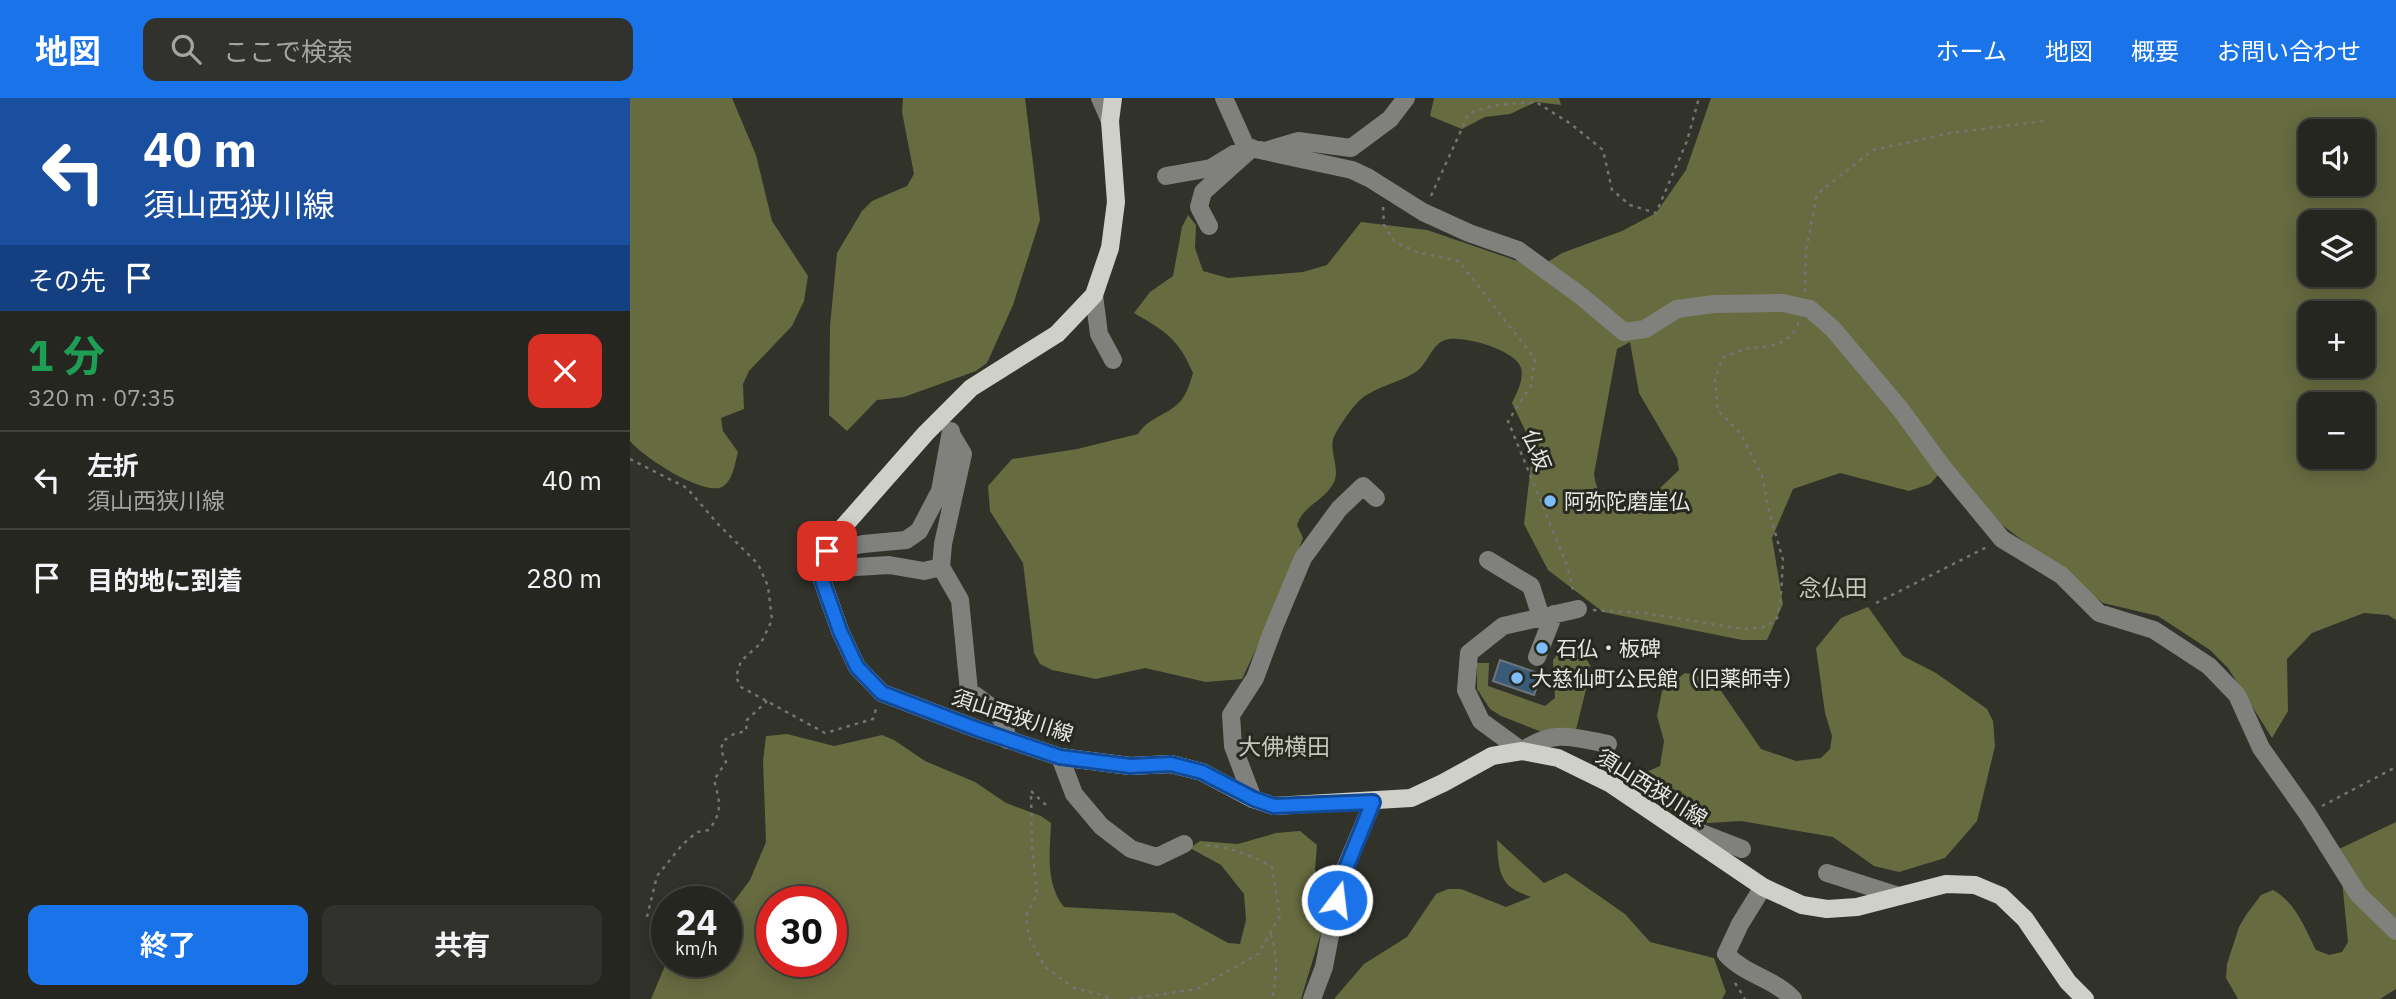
<!DOCTYPE html>
<html lang="ja">
<head>
<meta charset="utf-8">
<style>
  :root { --surface:#252620; --page:#31322d; --text:#f1f3f6; --muted:#a3a5a5; --line:#42433e; --accent:#1a73e8 }
  body { margin:0; font-family:"IBM Plex Sans","Noto Sans JP",sans-serif; background:var(--page); color:var(--text); height:100vh; display:flex; flex-direction:column; font-size:26px; white-space:nowrap }
  * { box-sizing:border-box; margin:0 }
  p { font-size:23px; color:var(--muted) }
  .icon { flex:none; width:38px; height:38px; fill:none; stroke:currentColor; stroke-width:2; stroke-linecap:round; stroke-linejoin:round }
  .map { position:relative; flex:1; overflow:hidden }
  .panel { display:flex; flex-direction:column; background:var(--surface); width:630px }
  .panel>* { flex:none }
  .hud { background:#1a4fa0; color:#fff; overflow:hidden }
  .fabs { position:absolute; left:1668px; top:21px; display:grid; gap:14px }
  .fabs a { display:grid; place-items:center; width:77px; height:77px; border-radius:14px; background:var(--surface); box-shadow:0 4px 18px #0003,0 0 0 2px var(--line); font-size:35px }
  .speed { position:absolute; left:21px; top:788px; display:flex; gap:14px; font-size:35px; font-weight:700; text-align:center }
  .speed>* { display:grid; place-content:center; width:91px; height:91px; border-radius:50%; background:var(--surface); box-shadow:0 4px 18px #0003,0 0 0 2px var(--line); line-height:1 }
  .speed small { font-size:18px; font-weight:400 }
  .speed .limit { border:10px solid #d22; background:#fff; color:#111 }
  .pin { position:absolute; display:grid; place-items:center; width:60px; height:60px; color:#fff; margin:-30px; border-radius:14px; box-shadow:0 4px 10px #0006 }
  .me { position:absolute; width:77px; margin:-38px; rotate:15deg; stroke-linejoin:round; filter:drop-shadow(0 0 5px #0008) }
  .turn { display:flex; align-items:center; gap:24px; height:147px; padding:0 28px; font-size:32px }
  .turn .icon { width:91px; height:91px; stroke-width:2.5 }
  .turn b { display:block; font-size:49px; line-height:60px }
  .then { display:flex; align-items:center; height:66px; padding:0 28px; background:#0003; gap:14px; font-size:26px }
  .round { display:grid; place-items:center; flex:none; width:74px; height:74px; border-radius:14px; background:var(--page) }
  .head { display:flex; align-items:center; justify-content:space-between; height:119px; padding:0 28px }
  h1 { font-size:42px; font-weight:700; line-height:52px; color:#1e9e55 }
  .primary-button { display:flex; gap:14px; margin-top:auto; padding:14px 28px }
  .primary-button a { flex:1; height:80px; border-radius:14px; background:var(--accent); color:#fff; font-size:28px; font-weight:700; line-height:80px; text-align:center }
  .primary-button a+a { background:var(--page); color:var(--text) }
  ul { padding:0; list-style:none }
  li { display:flex; align-items:center; gap:21px; height:98px; padding:0 28px; border-top:2px solid var(--line) }
  li div { flex:1 }
  li b { display:block; font-size:26px }
  li em { font-style:normal }
  header { display:flex; align-items:center; gap:42px; box-sizing:border-box; height:98px; padding:0 35px; background:var(--accent); color:#fff }
  header strong { font-size:33px }
  nav { display:flex; gap:38px; margin-inline-start:auto; font-size:24px }
  .search { width:490px; height:63px; background:var(--page); display:flex; align-items:center; gap:18px; box-sizing:border-box; padding:0 24px; border-radius:14px; color:var(--muted); font-size:26px }
  main { display:flex; flex:1; min-height:0 }
  .map>svg:first-child { display:block }
  .forest { fill:#676b40; fill-rule:evenodd }
  .building { fill:#395a78; stroke:#6d757c; stroke-width:2 }
  .lines { fill:none; stroke-linecap:round; stroke-linejoin:round }
  .path { stroke:#74756e; stroke-width:2.5; stroke-dasharray:3.5 5; stroke-linecap:butt }
  .minor { stroke:#80807c; stroke-width:18 }
  .major { stroke:#cfd0c8; stroke-width:18 }
  .route-casing { stroke:#114b97; stroke-width:18 }
  .route { stroke:#1a73e8; stroke-width:12 }
  .poi-dot { fill:#7dbef9; stroke:#272820; stroke-width:2.5 }
  .labels { text-anchor:middle; dominant-baseline:central; stroke-width:6; stroke-linejoin:round; paint-order:stroke }
  .street-label { font-size:21px; fill:#e6e7e1; stroke:#272820 }
  .poi-label { font-size:21px; fill:#e6e7e1; stroke:#272820; text-anchor:start }
  .neighbourhood-label { font-size:23px; fill:#c4c5bb; stroke:#272820 }
</style>
</head>
<body>
<header>
<strong>地図</strong>
<div class="search"><svg class="icon" aria-label="search" viewBox="0 0 24 24"><circle cx="10" cy="10" r="6"/><path d="M15 15l6 6"/></svg>ここで検索</div>
<nav><a>ホーム</a><a>地図</a><a>概要</a><a>お問い合わせ</a></nav>
</header>
<main>
<section class="panel">
<div class="hud">
<div class="turn"><svg class="icon" aria-label="left" viewBox="0 0 24 24"><path d="M17 20v-9H6M10 6l-5 5 5 5"/></svg><div><b>40 m</b>須山西狭川線</div></div>
<div class="then">その先<svg class="icon" aria-label="arrive" viewBox="0 0 24 24"><path d="M6 21V4h12l-3 4 3 4H6"/></svg></div>
</div>
<div class="head"><div><h1>1 分</h1><p>320 m · 07:35</p></div><a class="round" style="background:#d93025;color:#fff"><svg class="icon" aria-label="close" viewBox="0 0 24 24"><path d="M6 6l12 12M18 6L6 18"/></svg></a></div>
<ul>
<li><svg class="icon" aria-label="left" viewBox="0 0 24 24"><path d="M17 20v-9H6M10 6l-5 5 5 5"/></svg><div><b>左折</b><p>須山西狭川線</p></div><em>40 m</em></li>
<li><svg class="icon" aria-label="arrive" viewBox="0 0 24 24"><path d="M6 21V4h12l-3 4 3 4H6"/></svg><div><b>目的地に到着</b></div><em>280 m</em></li>
</ul>
<div class="primary-button"><a>終了</a><a>共有</a></div>
</section>
<div class="map">
<svg width="1766" height="901" viewBox="0 0 1766 901">
  <rect width="100%" height="100%" fill="#31322a"/>
  <!-- forest -->
  <path class="forest" d="M 0,0 L 102,0 L 126,57 L 142,123 L 178,178 L 174,203 L 162,228 L 119,273 L 113,286 L 114,311 L 91,320 L 93,333 L 108,354 C 105,365 103,383 92,389 C 72,398 12,358 0,343 Z
    M 273,0 L 395,0 L 410,122 L 383,207 L 357,265 L 346,273 L 274,299 L 247,302 L 217,333 L 199,317 L 200,228 L 207,155 L 232,113 L 242,103 L 277,88 L 284,76 L 272,14 Z
    M 804,0 L 929,0 L 931,7 L 906,4 L 880,16 L 855,19 L 832,31 L 800,18 Z
    M 1081,0 L 1766,0 L 1766,522 L 1758,517 L 1734,515 L 1682,535 L 1657,561 L 1658,613 L 1642,640 L 1598,570 L 1580,552 L 1528,518 L 1473,505 L 1371,426 L 1329,375 L 1309,376 L 1300,386 L 1279,393 L 1210,375 L 1163,391 L 1142,440 L 1153,506 L 1137,542 L 1112,542 L 973,514 L 918,472 L 894,426 L 903,349 L 882,305 C 887,294 894,282 891,270 C 886,252 832,236 815,242 C 802,246 798,265 787,273 C 770,285 746,288 730,302 C 723,308 705,333 703,342 C 700,355 710,371 704,384 C 694,404 674,406 667,427 L 673,440 L 654,491 L 612,581 L 576,584 L 515,570 L 466,581 L 422,572 L 410,566 L 404,555 L 393,465 L 360,413 L 358,388 L 382,361 L 447,351 L 508,336 C 518,321 531,319 544,309 C 555,302 559,288 563,275 C 548,240 536,234 504,215 L 520,194 L 543,178 L 552,129 L 558,117 L 566,127 L 565,150 L 573,173 L 598,180 L 673,174 L 697,167 L 731,124 L 797,132 L 908,170 L 932,155 L 992,133 L 1026,115 L 1056,72 ZM 1680,33 L 1732,33 L 1732,86 L 1680,86 ZM 1680,124 L 1732,124 L 1732,177 L 1680,177 ZM 1680,215 L 1732,215 L 1732,268 L 1680,268 ZM 1000,244 L 1009,295 L 1047,360 L 1049,372 L 1005,414 C 980,408 968,404 964,376 L 987,251 ZM 1680,306 L 1732,306 L 1732,359 L 1680,359 Z
    M 1238,509 L 1273,558 L 1306,575 L 1357,611 L 1363,623 L 1365,648 L 1347,723 L 1315,760 L 1269,774 L 1244,768 L 1203,739 L 1111,723 L 1063,726 L 996,683 L 1030,668 L 1034,643 L 1027,618 L 1032,593 L 1055,575 L 1079,580 L 1087,587 L 1131,651 L 1166,663 L 1191,660 L 1200,651 L 1202,638 L 1195,615 L 1186,550 L 1211,520 Z
    M 931,552 L 953,556 L 960,567 L 959,579 L 944,640 L 932,642 L 871,618 L 860,611 L 847,591 L 847,565 L 859,565 L 858,588 L 915,608 L 925,600 L 923,562 Z
    M 157,636 L 204,648 L 252,637 L 264,642 L 295,663 L 345,684 L 376,705 L 411,718 L 421,725 C 420,754 415,785 434,809 L 544,815 L 598,845 L 610,846 L 616,822 L 614,796 L 591,767 L 560,750 L 570,743 L 608,746 L 646,735 L 670,733 L 687,747 L 685,772 L 700,805 L 671,901 L 21,901 L 37,863 L 96,863 L 96,814 L 120,782 L 136,744 L 133,663 L 136,638 ZM 142,803 L 201,803 L 201,863 L 142,863 Z
    M 1766,724 L 1766,891 L 1750,901 L 1608,901 L 1596,880 L 1597,866 L 1609,829 L 1616,817 L 1631,797 L 1643,792 C 1666,805 1674,829 1686,852 L 1699,857 L 1712,854 L 1718,844 L 1709,751 Z
    M 867,742 L 914,785 L 936,775 L 995,816 L 1020,844 L 1084,860 L 1096,894 L 1092,901 L 704,901 L 734,866 L 777,839 L 806,796 L 818,791 L 831,791 L 876,809 L 901,799 C 896,797 890,795 885,792 C 867,782 868,760 867,742 Z"/>
  <!-- building -->
  <path class="building" d="M 870,562 L 911,576 L 904,597 L 863,583 Z"/>
  <g class="lines">
    <!-- path -->
    <path class="path" d="M 801,98 L 839,15 L 866,7 L 906,4 L 941,26 L 973,52 L 982,92 L 1000,107 L 1026,115 L 1057,43 L 1069,0
      M 753,109 L 754,127 L 764,143 L 786,154 L 829,163 L 905,261 L 901,288 L 878,323 L 937,467 L 944,496
      M 1175,194 L 1176,153 L 1187,96 L 1243,52 L 1321,35 L 1414,23
      M 0,361 L 57,390 L 87,425 L 128,466 L 138,488 L 142,522 L 131,545 L 111,563 L 106,579 L 111,589 L 195,635 L 243,621 L 246,611
      M 1246,505 L 1357,449
      M 963,512 L 1015,515 L 1112,531 L 1136,529 L 1147,520 L 1151,496 L 1153,462 L 1139,413 L 1132,378 L 1111,336 L 1088,313 L 1085,282 L 1093,259 C 1101,256 1108,253 1115,251 C 1140,247 1158,250 1169,224
      M 416,707 L 401,693 L 402,750 L 407,796 L 396,818 L 399,839 L 415,869 L 444,890 L 476,898 L 478,901
      M 1692,708 L 1766,669
      M 17,819 L 27,778 L 52,747 L 67,734 L 79,732 C 93,712 90,705 84,682 L 96,664 L 91,652 L 93,643 L 104,636 L 116,633 L 117,622 L 137,603
      M 641,836 C 648,860 647,877 642,901
      M 1105,885 L 1115,901
      M 500,901 L 567,891 L 628,856 L 650,818 L 642,769 C 620,756 597,748 572,747"/>
    <!-- minor -->
    <path class="minor" d="M 470,0 L 480,23
      M 594,0 L 616,49 L 722,72 L 739,80 L 793,114 L 839,135 L 888,152 L 951,198 L 994,234 L 1015,231 L 1047,211 L 1084,206 L 1153,205 L 1180,211 L 1203,231 L 1271,312 L 1311,367 L 1372,441 L 1431,477 L 1469,515 L 1524,532 L 1579,568 L 1607,597 L 1631,650 L 1677,715 L 1728,796 L 1766,833
      M 635,53 L 668,43 L 721,50 L 760,21 L 776,0
      M 536,78 L 581,70 L 604,56
      M 579,128 L 569,109 L 573,94 L 622,50
      M 464,197 L 469,236 L 483,262
      M 321,336 L 333,356 L 313,446 L 311,469 L 330,502 L 339,593 C 359,607 376,616 377,642
      M 197,453 L 233,446 L 276,442 L 289,433 L 310,393 L 321,333
      M 858,462 L 901,488 L 911,519
      M 194,471 L 259,467 L 294,473 L 311,469
      M 948,511 L 873,528 L 839,555 L 836,592 L 851,623 L 892,653 C 923,631 943,639 978,646
      M 907,559 L 924,516
      M 430,659 L 444,696 L 471,728 L 501,751 L 527,759 L 554,746
      M 623,701 L 603,648 L 601,617 L 625,580 L 644,529 L 673,460 L 709,411 L 733,388 L 746,400
      M 1060,739 L 1071,735 L 1112,751
      M 1197,775 L 1269,798
      M 1133,789 L 1110,826 L 1096,856 C 1115,877 1145,881 1163,901
      M 682,901 L 694,869 L 711,780 L 743,704"/>
    <!-- major -->
    <path class="major" d="M 483,0 L 480,23 L 486,104 L 480,150 L 464,197 L 427,236 L 341,290 L 296,335 L 214,428 L 197,453 L 192,482 L 210,533 L 227,569 L 252,595 L 347,631 L 430,659 L 500,668 L 541,666 L 572,674 L 623,701 L 644,708 L 781,700 L 813,685 L 862,658 L 892,653 L 928,660 L 981,686 L 1133,789 L 1172,807 L 1197,811 L 1227,809 L 1316,786 L 1345,787 L 1371,798 L 1395,821 L 1438,884 L 1455,901"/>
  </g>
  <g class="lines">
    <defs>
      <path id="route" d="M 197,453 L 192,482 L 210,533 L 227,569 L 252,595 L 347,631 L 430,659 L 500,668 L 541,666 L 572,674 L 624,701 L 644,708 L 743,704 L 712,780 L 707,802"/>
    </defs>
    <!-- route casing -->
    <use href="#route" class="route-casing"/>
    <!-- route -->
    <use href="#route" class="route"/>
  </g>
  <!-- markers -->
  <g class="poi-dot">
    <circle cx="920" cy="403" r="7"/>
    <circle cx="912" cy="550" r="7"/>
    <circle cx="887" cy="580" r="7"/>
  </g>
  <g class="labels">
    <!-- street labels -->
    <g class="street-label">
      <text transform="translate(907 352) rotate(68)">仏坂</text>
      <text transform="translate(383 617) rotate(18)">須山西狭川線</text>
      <text transform="translate(1022 689) rotate(32)">須山西狭川線</text>
    </g>
    <!-- poi labels -->
    <g class="poi-label">
      <text x="934" y="403">阿弥陀磨崖仏</text>
      <text x="926" y="550">石仏・板碑</text>
      <text x="901" y="580">大慈仙町公民館（旧薬師寺）</text>
    </g>
    <!-- neighbourhood labels -->
    <g class="neighbourhood-label">
      <text x="1203" y="489">念仏田</text>
      <text x="654" y="648">大佛横田</text>
    </g>
  </g>
</svg>
<div class="fabs">
<a><svg class="icon" aria-label="sound" viewBox="0 0 24 24"><path d="M4 9h4l5-4v14l-5-4H4zM17 9q2 3 0 6"/></svg></a>
<a><svg class="icon" aria-label="layers" viewBox="0 0 24 24"><path d="M12 4l9 5-9 5-9-5zM3 14l9 5 9-5"/></svg></a>
<a>+</a>
<a>−</a>
</div>
<div class="speed"><div>24<small>km/h</small></div><div class="limit">30</div></div>
<div class="pin" style="left:197px;top:453px;background:#d93025"><svg class="icon" aria-label="arrive" viewBox="0 0 24 24"><path d="M6 21V4h12l-3 4 3 4H6"/></svg></div>
<svg class="me" style="left:707px;top:802px" viewBox="-20 -20 40 40"><circle r="17" fill="#1a73e8" stroke="#fff" stroke-width="3"/><path d="M0-11L8 9 0 5-8 9z" fill="#fff"/></svg>
</div>
</main>
</body>
</html>
